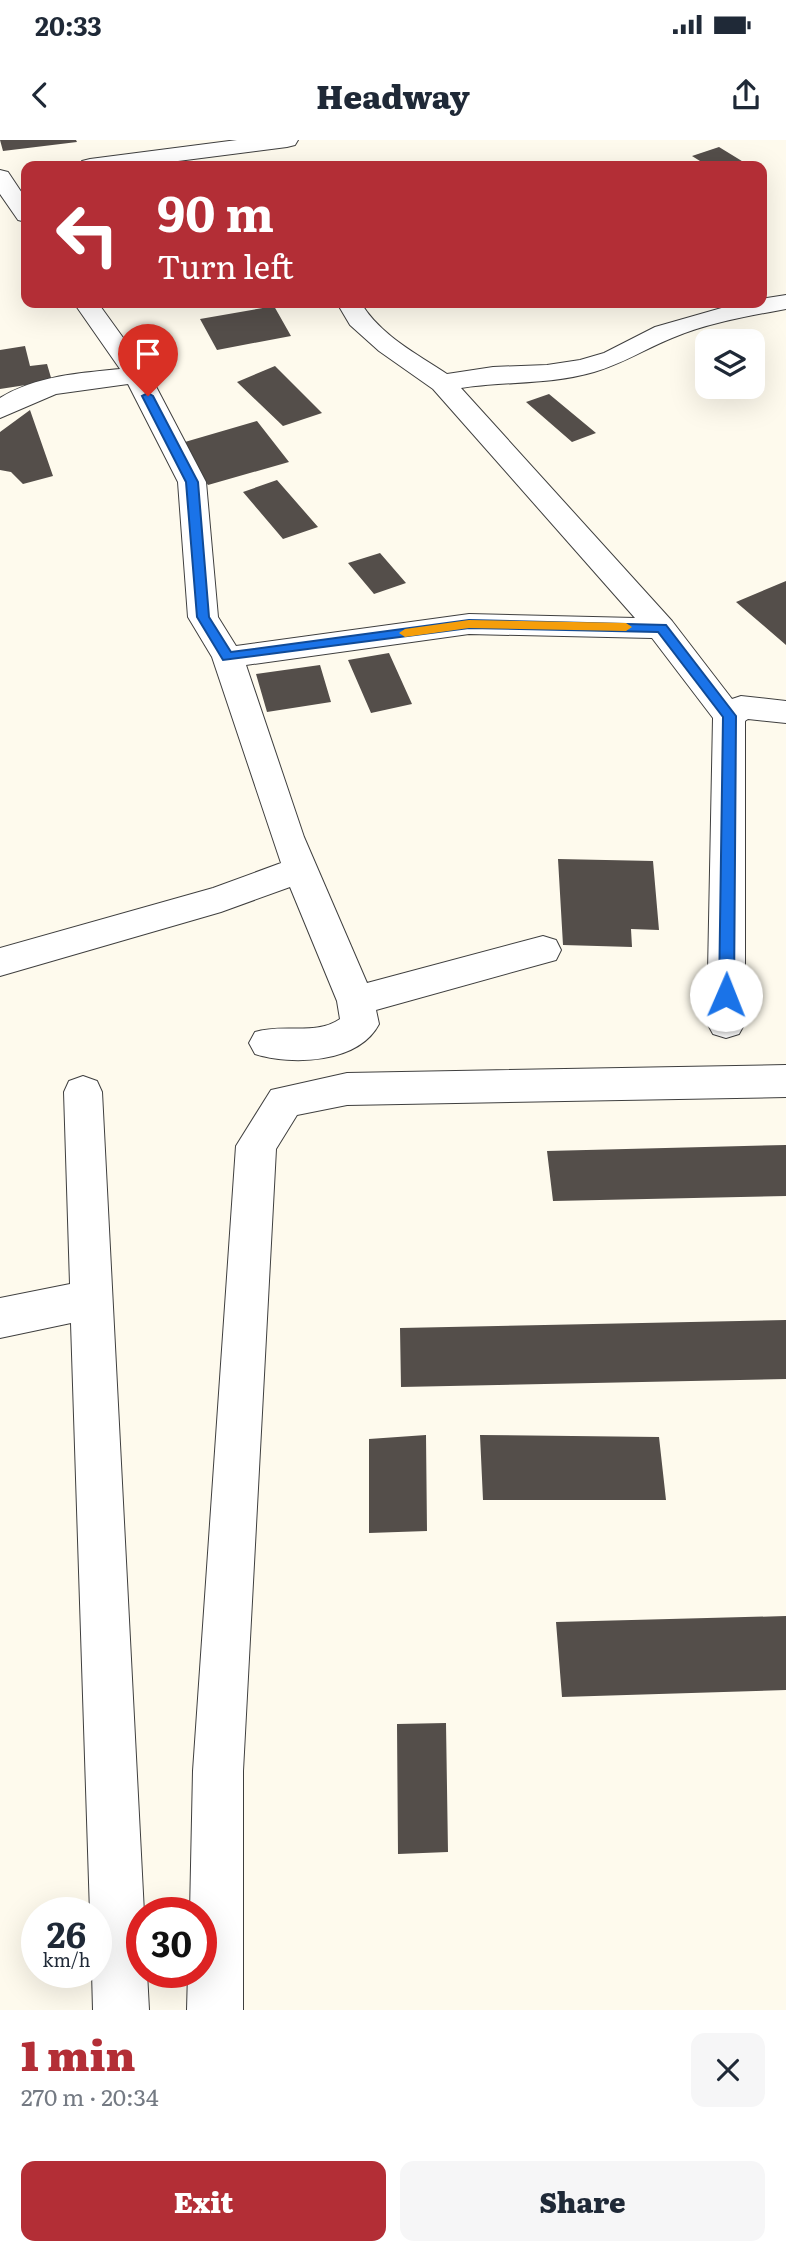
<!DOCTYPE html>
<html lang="en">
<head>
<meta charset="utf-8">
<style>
  :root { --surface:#fff; --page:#f6f6f7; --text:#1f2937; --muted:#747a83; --accent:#b32e36 }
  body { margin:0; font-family:Literata,serif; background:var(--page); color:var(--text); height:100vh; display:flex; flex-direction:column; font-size:26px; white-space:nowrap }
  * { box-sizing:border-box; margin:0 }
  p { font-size:23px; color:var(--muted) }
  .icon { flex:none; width:38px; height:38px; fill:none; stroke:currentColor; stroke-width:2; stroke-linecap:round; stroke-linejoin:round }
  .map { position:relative; height:1870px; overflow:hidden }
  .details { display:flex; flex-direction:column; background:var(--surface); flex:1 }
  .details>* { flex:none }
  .hud { position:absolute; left:21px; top:21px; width:746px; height:147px; border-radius:14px; box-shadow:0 7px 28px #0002; background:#b32e36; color:#fff; overflow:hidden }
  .fabs { position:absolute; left:695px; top:189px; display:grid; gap:14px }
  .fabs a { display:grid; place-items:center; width:70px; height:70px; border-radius:14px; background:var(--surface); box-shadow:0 7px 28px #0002; font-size:35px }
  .speed { position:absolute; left:21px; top:1757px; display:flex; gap:14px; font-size:35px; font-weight:700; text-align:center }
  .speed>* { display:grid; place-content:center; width:91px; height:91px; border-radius:50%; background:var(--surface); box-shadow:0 7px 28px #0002; line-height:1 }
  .speed small { font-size:18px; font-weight:400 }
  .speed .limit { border:10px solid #d22; background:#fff; color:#111 }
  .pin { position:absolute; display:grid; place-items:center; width:60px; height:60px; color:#fff; margin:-72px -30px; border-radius:50% 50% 50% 0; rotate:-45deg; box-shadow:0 0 7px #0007 }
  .pin .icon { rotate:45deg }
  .me { position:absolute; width:77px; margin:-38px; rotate:1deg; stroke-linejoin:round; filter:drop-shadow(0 0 5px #0008) }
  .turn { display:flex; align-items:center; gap:24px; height:147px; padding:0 21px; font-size:32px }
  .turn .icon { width:91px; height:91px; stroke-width:2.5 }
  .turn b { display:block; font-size:49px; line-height:60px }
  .round { display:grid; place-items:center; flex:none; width:74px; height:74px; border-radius:14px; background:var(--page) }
  .overview { display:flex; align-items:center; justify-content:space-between; height:119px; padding:0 21px }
  h1 { font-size:42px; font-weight:800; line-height:52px; color:var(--accent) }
  .button { display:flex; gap:14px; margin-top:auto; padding:14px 21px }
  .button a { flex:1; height:80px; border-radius:14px; background:var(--accent); color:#fff; font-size:28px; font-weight:800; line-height:80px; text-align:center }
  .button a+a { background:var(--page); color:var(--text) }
  .status { display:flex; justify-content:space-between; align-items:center; height:49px; padding:0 35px; background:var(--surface); direction:ltr }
  .status svg { height:19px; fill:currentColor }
  header { display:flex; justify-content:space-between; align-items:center; height:91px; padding:0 21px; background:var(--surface); font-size:32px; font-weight:800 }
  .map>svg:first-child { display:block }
  .building { fill:#544e4a }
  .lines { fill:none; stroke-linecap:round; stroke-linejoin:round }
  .minor-casing { stroke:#3f3f3f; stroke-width:2 }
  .minor { fill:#fff; fill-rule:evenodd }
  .route { fill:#1a73e8; stroke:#114b97; stroke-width:2 }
  .slow { fill:#f59e0b }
</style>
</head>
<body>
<div class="status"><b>20:33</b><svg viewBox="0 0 49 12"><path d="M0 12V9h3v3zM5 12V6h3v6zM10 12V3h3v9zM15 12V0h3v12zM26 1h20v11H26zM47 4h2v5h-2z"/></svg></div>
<header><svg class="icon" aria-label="back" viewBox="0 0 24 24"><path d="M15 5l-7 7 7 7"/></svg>Headway<svg class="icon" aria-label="share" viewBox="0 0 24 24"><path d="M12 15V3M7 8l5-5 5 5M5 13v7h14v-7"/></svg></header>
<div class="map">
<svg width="786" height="1870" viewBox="0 0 786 1870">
  <rect width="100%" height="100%" fill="#fefaed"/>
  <!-- building -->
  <path class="building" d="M 0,0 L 76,0 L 77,2 L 3,11 Z
    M 719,7 L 750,26 L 708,26 L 692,16 Z
    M 274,166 L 291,196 L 217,210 L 200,179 Z
    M 25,206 L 30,226 L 47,224 L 52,241 L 0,249 L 0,210 Z
    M 275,226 L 322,273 L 283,286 L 237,242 Z
    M 549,254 L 596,293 L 572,302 L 526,262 Z
    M 30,270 L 53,336 L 23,344 L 11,332 L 0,330 L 0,292 Z
    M 257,281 L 289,322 L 208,345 L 178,304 Z
    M 277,340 L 318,387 L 283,399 L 243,352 Z
    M 380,413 L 406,443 L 374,454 L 348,423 Z
    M 786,441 L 786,505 L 736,462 Z
    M 389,513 L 412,564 L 371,573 L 348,520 Z
    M 320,525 L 331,562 L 267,572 L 256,534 Z
    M 558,719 L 653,721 L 659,790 L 631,789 L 632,807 L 563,805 Z
    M 786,1005 L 786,1056 L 553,1061 L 547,1011 Z
    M 786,1180 L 786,1239 L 401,1247 L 400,1188 Z
    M 426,1295 L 427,1391 L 369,1393 L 369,1299 Z
    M 480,1295 L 659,1297 L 666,1360 L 483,1360 Z
    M 786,1476 L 786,1550 L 562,1557 L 556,1482 Z
    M 446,1583 L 448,1712 L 398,1714 L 397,1584 Z"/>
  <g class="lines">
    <defs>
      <path id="minor" d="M 237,0 L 298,0 L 295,5 L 287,7 L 139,26 L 79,26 L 82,21 L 90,19 Z
        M 0,30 L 8,32 L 26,59 L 26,82 L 18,80 L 0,54 Z
        M 786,155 L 786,169 C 748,176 707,183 672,198 C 645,209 622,224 594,232 C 550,245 505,241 461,248 L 672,481 L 732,559 L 741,556 L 786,561 L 786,583 L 748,579 L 745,581 L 745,883 L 739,894 L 726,898 L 713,894 L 707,883 L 713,578 L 652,498 L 469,494 L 246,525 L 304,697 L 367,843 L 543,796 L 556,800 L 561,810 L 556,820 L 376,870 L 379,884 C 359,923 292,926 255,914 L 249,903 L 255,892 C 282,883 316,896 340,879 L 337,861 L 290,747 L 221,772 L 0,836 L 0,808 L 213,748 L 281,723 L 212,517 L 188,477 L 178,342 L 128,244 L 56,254 L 0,278 L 0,258 C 35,236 80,233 120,229 L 74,163 L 98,163 L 150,235 L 206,342 L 218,477 L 236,506 L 469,474 L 635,478 L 433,249 L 379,211 L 350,185 L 337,163 L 361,163 C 380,195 417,214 447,234 L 493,227 L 547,225 L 580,220 L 604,213 L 655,187 L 739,163 L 761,163 L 761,159 Z
        M 786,925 L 786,957 L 347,965 L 297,975 L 276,1009 L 243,1631 L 243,1870 L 187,1870 L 188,1832 L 201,1832 L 201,1773 L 190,1773 L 193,1631 L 236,1006 L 271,950 L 347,933 Z
        M 83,936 L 97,941 L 102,952 L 144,1773 L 142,1832 L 147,1832 L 149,1870 L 93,1870 L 92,1832 L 96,1832 L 96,1773 L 90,1773 L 71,1183 L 0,1198 L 0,1158 L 70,1144 L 64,952 L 69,941 Z"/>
    </defs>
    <!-- minor casing -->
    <use href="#minor" class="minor-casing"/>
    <!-- minor -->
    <use href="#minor" class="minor"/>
  </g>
  <!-- route -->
  <path class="route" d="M 148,253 L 153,256 L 198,342 L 209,477 L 231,512 L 469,480 L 666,485 L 736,576 L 734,855 L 732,860 L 721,860 L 719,855 L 723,577 L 658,492 L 469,488 L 223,520 L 197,477 L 186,342 L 142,256 Z"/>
  <!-- slow -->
  <path class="slow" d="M 469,480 L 626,483 L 632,487 L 626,491 L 469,488 L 405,497 L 399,493 L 405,489 Z"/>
</svg>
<div class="fabs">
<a><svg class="icon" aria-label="layers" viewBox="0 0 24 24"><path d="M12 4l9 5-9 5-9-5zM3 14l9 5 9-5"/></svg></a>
</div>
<div class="speed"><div>26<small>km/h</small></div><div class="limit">30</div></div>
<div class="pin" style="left:148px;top:256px;background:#d93025"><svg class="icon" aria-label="arrive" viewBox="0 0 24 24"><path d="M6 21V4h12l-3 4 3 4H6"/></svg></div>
<svg class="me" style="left:726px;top:855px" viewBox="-20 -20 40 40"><circle r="19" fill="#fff"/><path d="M0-13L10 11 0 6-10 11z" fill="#1a73e8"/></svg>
<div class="hud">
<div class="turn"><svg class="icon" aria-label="left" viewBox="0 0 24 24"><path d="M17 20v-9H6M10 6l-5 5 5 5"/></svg><div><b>90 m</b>Turn left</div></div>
</div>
</div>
<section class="details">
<div class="overview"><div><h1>1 min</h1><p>270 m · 20:34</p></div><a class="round"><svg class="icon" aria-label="close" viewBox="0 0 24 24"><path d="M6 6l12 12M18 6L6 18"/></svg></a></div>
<div class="button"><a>Exit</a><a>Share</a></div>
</section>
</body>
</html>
